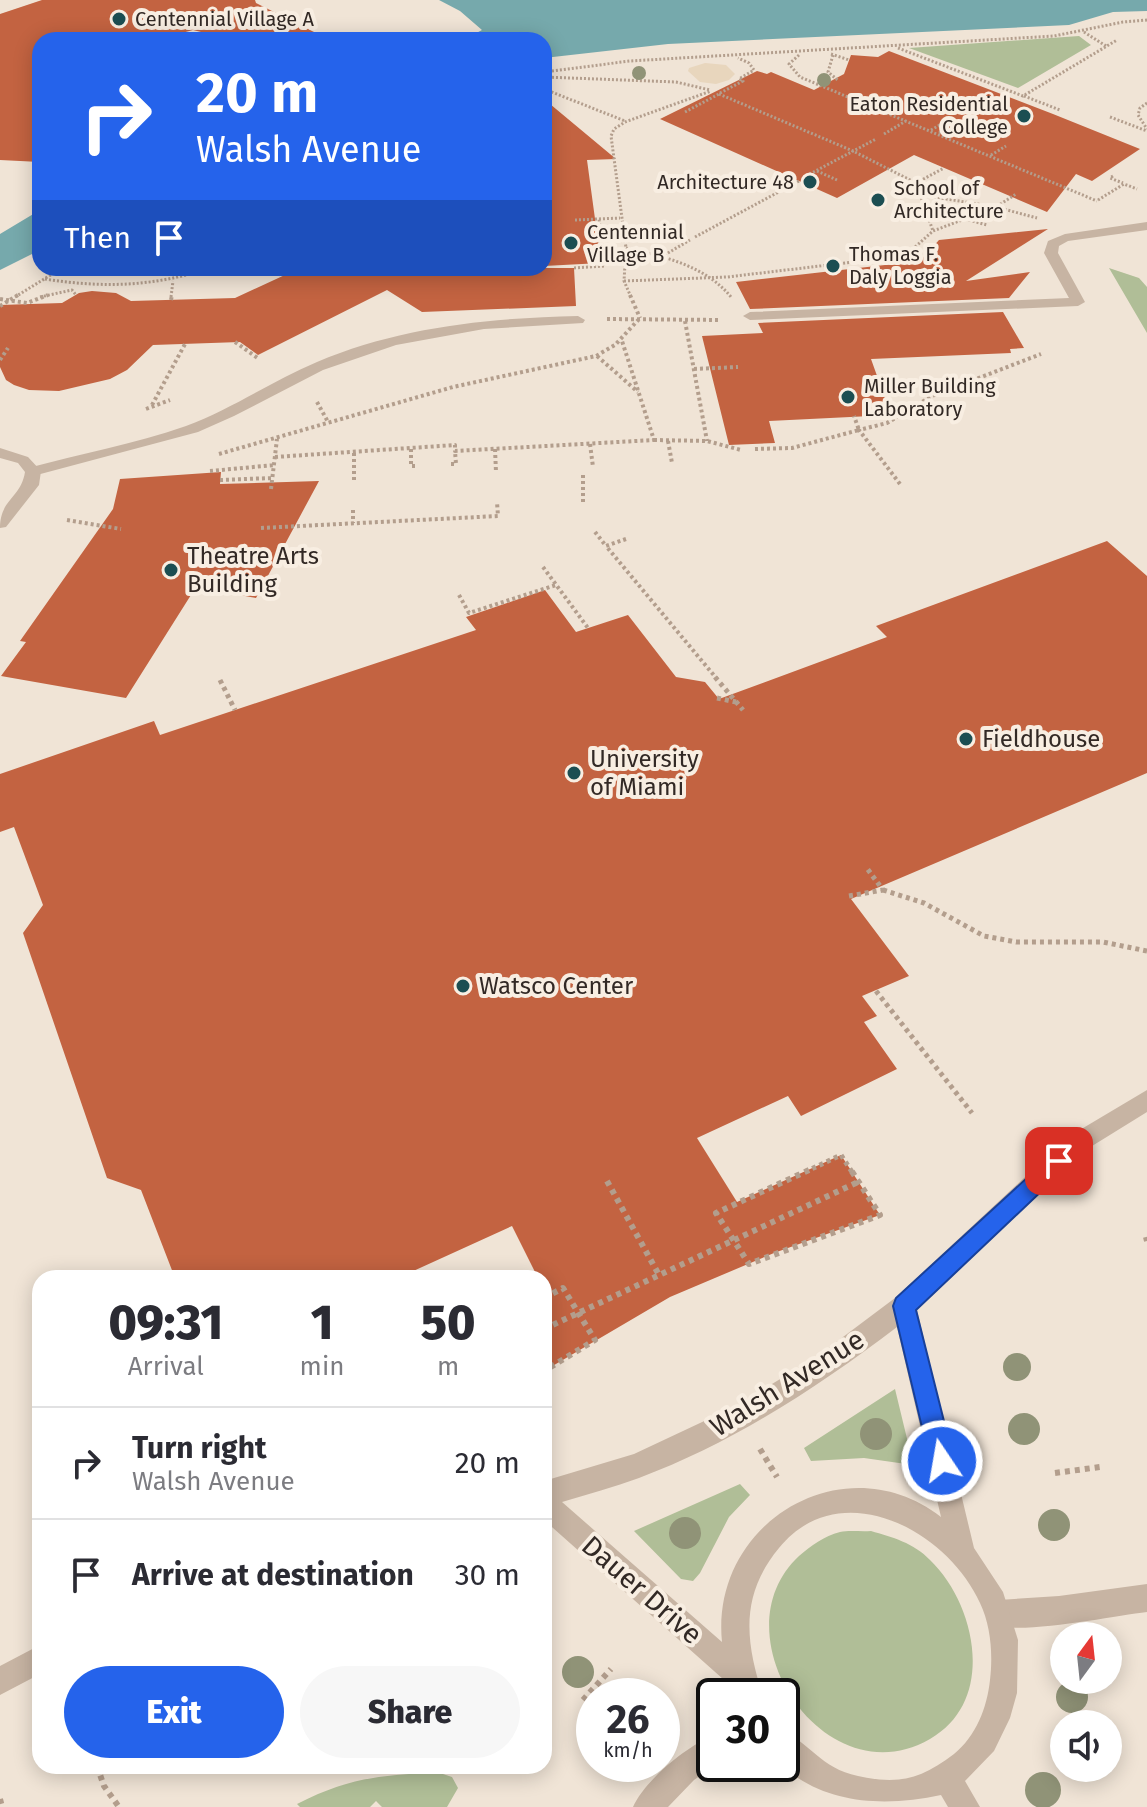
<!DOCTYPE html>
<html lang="en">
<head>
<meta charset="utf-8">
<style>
  :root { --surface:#fff; --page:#f7f7f7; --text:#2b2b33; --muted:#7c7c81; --line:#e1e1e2; --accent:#2563eb }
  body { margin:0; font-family:"Fira Sans",sans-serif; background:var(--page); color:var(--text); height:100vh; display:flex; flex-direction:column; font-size:30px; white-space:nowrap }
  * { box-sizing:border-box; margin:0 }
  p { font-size:26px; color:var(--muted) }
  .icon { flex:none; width:44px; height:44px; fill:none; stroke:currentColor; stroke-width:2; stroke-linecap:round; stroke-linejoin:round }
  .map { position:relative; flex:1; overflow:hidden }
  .drawer { position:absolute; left:32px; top:1270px; width:520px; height:504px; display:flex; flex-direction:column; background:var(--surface); border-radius:24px; box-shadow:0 4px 20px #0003 }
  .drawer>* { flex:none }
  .hud { position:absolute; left:32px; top:32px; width:520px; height:244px; border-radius:24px; box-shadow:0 4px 20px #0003; background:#2563eb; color:#fff; overflow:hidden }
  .needle { width:52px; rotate:15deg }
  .fabs { position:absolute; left:1050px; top:1622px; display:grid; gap:16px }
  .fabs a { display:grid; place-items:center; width:72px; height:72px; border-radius:50%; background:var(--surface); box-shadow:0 4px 20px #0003; font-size:40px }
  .speed { position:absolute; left:576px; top:1678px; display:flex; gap:16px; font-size:40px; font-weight:700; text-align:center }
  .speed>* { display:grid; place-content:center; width:104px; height:104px; border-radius:50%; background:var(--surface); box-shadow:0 4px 20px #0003; line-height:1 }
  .speed small { font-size:20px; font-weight:400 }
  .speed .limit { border:4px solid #111; border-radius:12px; background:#fff; color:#111 }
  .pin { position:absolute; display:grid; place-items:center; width:68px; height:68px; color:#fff; margin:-34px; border-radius:16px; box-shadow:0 4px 12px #0006 }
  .me { position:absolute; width:88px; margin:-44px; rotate:348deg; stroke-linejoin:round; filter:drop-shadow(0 0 6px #0008) }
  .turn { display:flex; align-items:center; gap:28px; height:168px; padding:0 32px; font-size:36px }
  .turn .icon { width:104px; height:104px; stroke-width:2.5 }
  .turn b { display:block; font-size:56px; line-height:68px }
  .then { display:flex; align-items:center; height:76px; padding:0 32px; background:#0003; gap:16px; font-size:30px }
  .eta { display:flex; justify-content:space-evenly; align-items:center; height:136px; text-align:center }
  .eta b { font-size:48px; font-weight:800; line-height:56px }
  .primary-button { display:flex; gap:16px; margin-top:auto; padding:16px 32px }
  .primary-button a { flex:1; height:92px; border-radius:48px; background:var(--accent); color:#fff; font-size:32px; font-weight:800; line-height:92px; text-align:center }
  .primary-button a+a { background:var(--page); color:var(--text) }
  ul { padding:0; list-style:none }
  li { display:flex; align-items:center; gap:24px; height:112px; padding:0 32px; border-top:2px solid var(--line) }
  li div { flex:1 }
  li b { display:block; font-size:30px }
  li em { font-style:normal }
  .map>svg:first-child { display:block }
  .green { fill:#b0be97 }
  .plaza { fill:#e8d6bd }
  .water { fill:#76a9ac }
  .building { fill:#c36341 }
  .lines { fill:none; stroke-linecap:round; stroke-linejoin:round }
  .path-far3 { stroke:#b39e8d; stroke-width:3; stroke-dasharray:2 2; stroke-linecap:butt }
  .path-far2 { stroke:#b39e8d; stroke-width:4; stroke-dasharray:3 3; stroke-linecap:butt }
  .path-far1 { stroke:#b39e8d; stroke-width:5; stroke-dasharray:4 4; stroke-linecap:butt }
  .path { stroke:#b39e8d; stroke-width:6; stroke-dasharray:5 5; stroke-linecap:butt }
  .lane { fill:#c7b4a3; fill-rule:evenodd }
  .street { fill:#c7b4a3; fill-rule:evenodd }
  .tree { fill:#909377 }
  .route { fill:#2563eb; stroke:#184099; stroke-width:2 }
  .poi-dot { fill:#1c4e52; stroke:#f8eee2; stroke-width:3 }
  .labels { text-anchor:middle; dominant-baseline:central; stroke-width:8; stroke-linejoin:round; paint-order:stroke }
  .far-poi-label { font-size:20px; fill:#322925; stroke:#f8eee2; text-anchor:start }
  .poi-label { font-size:24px; fill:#322925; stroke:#f8eee2; text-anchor:start }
  .near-street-label { font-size:28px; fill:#322925; stroke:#f8eee2 }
</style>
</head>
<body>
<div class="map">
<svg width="1147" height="1807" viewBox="0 0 1147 1807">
  <rect width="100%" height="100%" fill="#f0e4d6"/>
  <!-- green -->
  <path class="green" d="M 1079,36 L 1091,45 L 1018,88 L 909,48 Z
    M 1109,268 L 1139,278 L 1147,287 L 1147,333 Z
    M 895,1389 L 910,1451 L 906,1464 L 864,1458 L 811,1461 L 804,1448 Z
    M 740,1484 L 750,1495 L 729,1517 L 700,1573 L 693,1581 L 681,1579 L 634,1531 Z
    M 871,1531 C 892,1537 914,1543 930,1560 C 976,1604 997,1701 930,1739 C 824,1800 715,1634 799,1556 C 811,1546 824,1536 840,1532 C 850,1530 861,1532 871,1531 Z
    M 437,1772 L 452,1777 L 458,1788 L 447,1807 L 382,1807 L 376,1801 L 370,1807 L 300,1807 L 297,1804 C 350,1777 379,1776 437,1772 Z"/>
  <!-- plaza -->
  <path class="plaza" d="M 705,63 L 726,65 L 735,74 L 729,80 L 716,84 L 700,82 L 688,71 L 689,68 Z"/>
  <!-- water -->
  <path class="water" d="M 439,0 L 1147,0 L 1147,11 L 1113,12 L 1069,25 L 668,44 L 544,58 L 544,40 L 463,40 L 482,30 L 460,11 Z
    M 40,210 L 40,250 L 0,270 L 0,234 Z"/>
  <!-- building -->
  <path class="building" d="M 42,0 L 255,0 L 256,3 L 330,40 L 233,40 L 193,30 L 156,40 L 40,40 L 40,162 L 0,160 L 0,14 Z
    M 889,51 L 1053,114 L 1140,149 L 1092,181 L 1076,174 L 1047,212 L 914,155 L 837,198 L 660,119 L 757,71 L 767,74 L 771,72 L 814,90 L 844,74 L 851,55 L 878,57 Z
    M 544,99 L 616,159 L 587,160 L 601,263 L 544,266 Z
    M 1048,229 L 966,281 L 1030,272 L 1009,298 L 750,309 L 736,282 L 920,261 L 939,240 Z
    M 300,268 L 574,268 L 576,306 L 422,312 L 387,290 L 258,355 L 240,342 L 153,345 L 127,370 L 110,379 L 59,391 L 29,390 L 14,385 L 6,380 L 0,367 L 0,305 L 62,303 L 79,293 L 92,291 L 116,293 L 131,301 L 235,298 Z
    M 1003,312 L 1024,348 L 1010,349 L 1011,353 L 871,359 L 891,415 L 769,421 L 775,443 L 729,445 L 702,336 L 763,333 L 758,323 Z
    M 221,472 L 220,484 L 319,481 L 256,598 L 196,587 L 126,698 L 1,676 L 26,642 L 20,641 L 113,509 L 120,479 Z
    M 1107,541 L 1147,576 L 1147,773 L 851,899 L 909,976 L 862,996 L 877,1016 L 864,1022 L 897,1069 L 801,1116 L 788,1096 L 697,1138 L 737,1202 L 841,1155 L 880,1215 L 774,1253 L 670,1297 L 544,1371 L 544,1278 L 538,1278 L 512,1226 L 398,1278 L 175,1278 L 141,1190 L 107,1178 L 23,933 L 43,905 L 14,827 L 0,832 L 0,774 L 154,721 L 160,735 L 476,630 L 466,617 L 545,590 L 576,632 L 628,615 L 676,677 L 705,682 L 719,699 L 887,637 L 876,626 Z"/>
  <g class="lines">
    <!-- path-far3 -->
    <path class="path-far3" d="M 1084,32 L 1106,46
      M 898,48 L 1023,96 L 1117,40
      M 831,54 L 849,60
      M 799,55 L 789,64 L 800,77 L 1097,201
      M 833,55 L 828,72 L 839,81
      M 544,72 L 630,61 L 1054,36 L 1123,22 L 1147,20
      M 544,77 L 676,82 L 710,90
      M 544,89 L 625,121
      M 720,93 L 743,81 L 739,79 L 754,70 L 749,63 L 738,58
      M 719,94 L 853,151 L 916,183 L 933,231
      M 1024,96 L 1060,110
      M 1147,103 L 1140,108 L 1138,115 L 1147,129
      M 685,112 L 719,94
      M 1110,117 L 1147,131
      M 931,130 L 947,121
      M 939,133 L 955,124
      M 884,134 L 906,121
      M 991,155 L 1006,146
      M 817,171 L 837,180
      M 806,176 L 876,139
      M 1113,176 L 1110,178 L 1123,183
      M 916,183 L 944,168
      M 922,195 L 996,207 L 1016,194
      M 1098,200 L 1124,184 L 1137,189
      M 965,219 L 987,225
      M 575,220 L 620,218
      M 695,237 L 799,181
      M 626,248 C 663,256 706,266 731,297
      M 661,257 L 690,240
      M 268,268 L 282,276
      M 574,268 L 605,266 L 599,219
      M 45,279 C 102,288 154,287 209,268
      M 624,281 L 727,277 L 905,256 L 933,231 L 996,207 L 1037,218
      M 15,297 L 62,268
      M 40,297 L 72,290 L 76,295
      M 171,297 L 173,281
      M 631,297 L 624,281 L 626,248 L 611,136 L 614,129 L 625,122 L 711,91"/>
    <!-- path-far2 -->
    <path class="path-far2" d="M 630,295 L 640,318
      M 0,299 L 27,303 L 48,295
      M 171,300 L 172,295
      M 0,306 L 18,295
      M 607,319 L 721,320
      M 685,321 L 707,441
      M 235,342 L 259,359
      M 597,356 L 638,392
      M 0,360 L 8,348
      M 694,369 L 738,367
      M 317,402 L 328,422
      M 152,405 L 185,344
      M 146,409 L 170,400
      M 654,440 L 707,441 L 741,450
      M 668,441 L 672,463
      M 590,444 L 593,467
      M 411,449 L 411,466 L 415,466
      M 495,449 L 496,472
      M 755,449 L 792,448 L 859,430 L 854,416
      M 354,453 L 354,480
      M 219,454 L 453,387 L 596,356 L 615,345 L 640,318
      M 275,457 L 455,445 L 455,451 L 654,440 L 622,341
      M 451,464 L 456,464 L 455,451
      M 210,471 L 275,465
      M 583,475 L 583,505
      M 220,480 L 272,478
      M 900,484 L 859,430 L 887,423 L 932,396 L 1041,354
      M 271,489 L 277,439
      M 353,510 L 353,523
      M 67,520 L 121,529
      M 261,528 L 498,516 L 497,502
      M 595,532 L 606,546
      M 626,539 L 606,546 L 717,679
      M 543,567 L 588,628
      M 459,595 L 469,613 L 556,585"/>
    <!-- path-far1 -->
    <path class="path-far1" d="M 715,677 L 743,710
      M 220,680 L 235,710
      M 717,698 L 736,702
      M 883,890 L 924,903 L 984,936 L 1016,942 L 1103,942 L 1147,951
      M 849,896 L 883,890 L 866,867
      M 876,991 L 972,1113
      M 805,1172 L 841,1155 L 852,1172"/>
    <!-- path -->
    <path class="path" d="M 809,1170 L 716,1213 L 749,1264 L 880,1215 L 851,1170
      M 607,1181 L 659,1275
      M 1146,1237 L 1147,1241
      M 544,1298 L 563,1288 L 595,1340 L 544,1371
      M 544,1329 L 858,1182
      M 760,1449 L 777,1477
      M 1055,1473 L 1100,1467
      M 583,1700 L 611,1669
      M 97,1766 L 104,1786 L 119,1807
      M 0,1799 L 2,1807"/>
    <!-- lane -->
    <path class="lane" d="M 578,316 L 585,320 L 583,323 L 484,329 L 396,345 L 323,370 L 234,416 L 198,432 L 33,476 L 25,471 L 28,468 C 80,454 134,444 186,426 C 232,409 272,381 317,362 C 399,327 489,318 578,316 Z
      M 1147,1584 L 1147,1612 C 1112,1616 1019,1636 989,1624 L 985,1614 L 989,1604 L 999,1600 L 1059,1596 Z
      M 714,1735 L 714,1764 L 717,1764 L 694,1780 L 668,1807 L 633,1807 C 645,1780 687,1746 714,1735 Z"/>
    <!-- street -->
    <path class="street" d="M 1147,222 L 1147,230 L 1068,241 L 1059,246 L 1058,253 L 1085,302 L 1078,306 L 750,320 L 743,316 L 750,312 L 1069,298 L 1044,253 L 1048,241 L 1065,234 Z
      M 0,448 L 28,457 L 41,471 L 39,485 L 6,527 L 0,528 C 0,499 21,498 25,472 L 18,463 L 0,458 Z
      M 1147,1090 L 1147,1112 L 1084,1151 L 917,1310 L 974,1548 L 1003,1592 L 1018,1640 L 1017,1693 L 1010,1718 L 994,1751 L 965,1781 L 980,1807 L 948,1807 L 941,1795 C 885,1807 824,1805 780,1764 L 782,1731 C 811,1743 820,1768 858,1776 C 899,1785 921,1779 954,1754 C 976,1736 987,1708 990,1680 C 993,1655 991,1626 980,1603 C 947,1530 840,1473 779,1548 C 740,1595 745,1641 763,1696 L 735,1696 L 732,1687 L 544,1520 L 544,1481 L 634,1454 L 732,1408 L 815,1358 L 895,1298 L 1068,1137 ZM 897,1327 L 941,1517 C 844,1442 710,1523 722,1642 L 562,1502 C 588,1494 614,1487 639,1478 C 733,1443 818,1387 897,1327 Z
      M 40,1645 L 40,1674 L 0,1695 L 0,1666 Z"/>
  </g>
  <!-- trees -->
  <g class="tree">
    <circle cx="639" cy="73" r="7"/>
    <circle cx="824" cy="80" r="7"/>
    <circle cx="1017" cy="1367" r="14"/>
    <circle cx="1024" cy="1429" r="16"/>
    <circle cx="876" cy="1434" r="16"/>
    <circle cx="1054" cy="1525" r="16"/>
    <circle cx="685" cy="1533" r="16"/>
    <circle cx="578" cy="1672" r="16"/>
    <circle cx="1072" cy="1697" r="16"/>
    <circle cx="1043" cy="1790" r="18"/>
  </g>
  <!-- route -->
  <path class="route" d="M 1059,1152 L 1066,1155 L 1069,1161 L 1066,1168 L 916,1310 L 954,1461 L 950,1470 L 942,1473 L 934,1470 L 930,1461 L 893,1306 L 896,1298 L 1052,1155 Z"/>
  <!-- markers -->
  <g class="poi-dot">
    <circle cx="119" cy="19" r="8"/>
    <circle cx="1024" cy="116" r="8"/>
    <circle cx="810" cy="182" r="8"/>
    <circle cx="878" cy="200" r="8"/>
    <circle cx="571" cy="243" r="8"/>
    <circle cx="833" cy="266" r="8"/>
    <circle cx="848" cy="397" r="8"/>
    <circle cx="171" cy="570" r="8"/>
    <circle cx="966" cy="739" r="8"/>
    <circle cx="574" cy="773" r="8"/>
    <circle cx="463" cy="986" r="8"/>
  </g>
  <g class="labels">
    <!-- far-poi labels -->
    <g class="far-poi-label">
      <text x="135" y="19">Centennial Village A</text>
      <text x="1008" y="104" text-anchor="end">Eaton Residential<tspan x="1008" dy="23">College</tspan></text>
      <text x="794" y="182" text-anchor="end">Architecture 48</text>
      <text x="894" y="188">School of<tspan x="894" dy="23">Architecture</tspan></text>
      <text x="587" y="232">Centennial<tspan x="587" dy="23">Village B</tspan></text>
      <text x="849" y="254">Thomas F.<tspan x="849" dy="23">Daly Loggia</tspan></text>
      <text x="864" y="386">Miller Building<tspan x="864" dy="23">Laboratory</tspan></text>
    </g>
    <!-- poi labels -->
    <g class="poi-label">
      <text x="187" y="556">Theatre Arts<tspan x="187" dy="28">Building</tspan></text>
      <text x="982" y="739">Fieldhouse</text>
      <text x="590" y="759">University<tspan x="590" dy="28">of Miami</tspan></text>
      <text x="479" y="986">Watsco Center</text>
    </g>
    <!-- near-street labels -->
    <g class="near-street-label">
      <text transform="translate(787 1383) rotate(-32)">Walsh Avenue</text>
      <text transform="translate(642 1590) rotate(41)">Dauer Drive</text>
    </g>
  </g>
</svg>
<div class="fabs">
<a><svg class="needle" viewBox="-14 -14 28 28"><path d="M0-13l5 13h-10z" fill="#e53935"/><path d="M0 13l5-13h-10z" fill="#7c7c81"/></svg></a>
<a><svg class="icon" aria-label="sound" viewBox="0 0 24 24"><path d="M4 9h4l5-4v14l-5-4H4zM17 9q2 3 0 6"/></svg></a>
</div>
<div class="speed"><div>26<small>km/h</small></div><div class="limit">30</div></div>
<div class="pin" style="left:1059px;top:1161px;background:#d93025"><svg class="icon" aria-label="arrive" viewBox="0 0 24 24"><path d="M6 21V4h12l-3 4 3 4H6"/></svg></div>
<svg class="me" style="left:942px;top:1461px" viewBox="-20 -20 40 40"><circle r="17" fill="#2563eb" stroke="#fff" stroke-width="3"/><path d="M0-11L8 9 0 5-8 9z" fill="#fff"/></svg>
<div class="hud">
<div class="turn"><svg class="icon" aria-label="right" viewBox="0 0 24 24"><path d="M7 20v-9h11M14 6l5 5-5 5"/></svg><div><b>20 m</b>Walsh Avenue</div></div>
<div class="then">Then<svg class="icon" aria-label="arrive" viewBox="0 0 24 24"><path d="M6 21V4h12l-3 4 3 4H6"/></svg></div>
</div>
<section class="drawer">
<div class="eta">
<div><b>09:31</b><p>Arrival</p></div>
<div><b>1</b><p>min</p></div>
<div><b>50</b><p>m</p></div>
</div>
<ul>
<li><svg class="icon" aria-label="right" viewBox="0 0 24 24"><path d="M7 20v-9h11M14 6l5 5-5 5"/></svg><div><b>Turn right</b><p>Walsh Avenue</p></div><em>20 m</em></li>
<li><svg class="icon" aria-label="arrive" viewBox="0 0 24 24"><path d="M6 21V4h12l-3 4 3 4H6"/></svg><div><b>Arrive at destination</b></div><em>30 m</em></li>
</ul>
<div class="primary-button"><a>Exit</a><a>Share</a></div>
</section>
</div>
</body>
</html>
